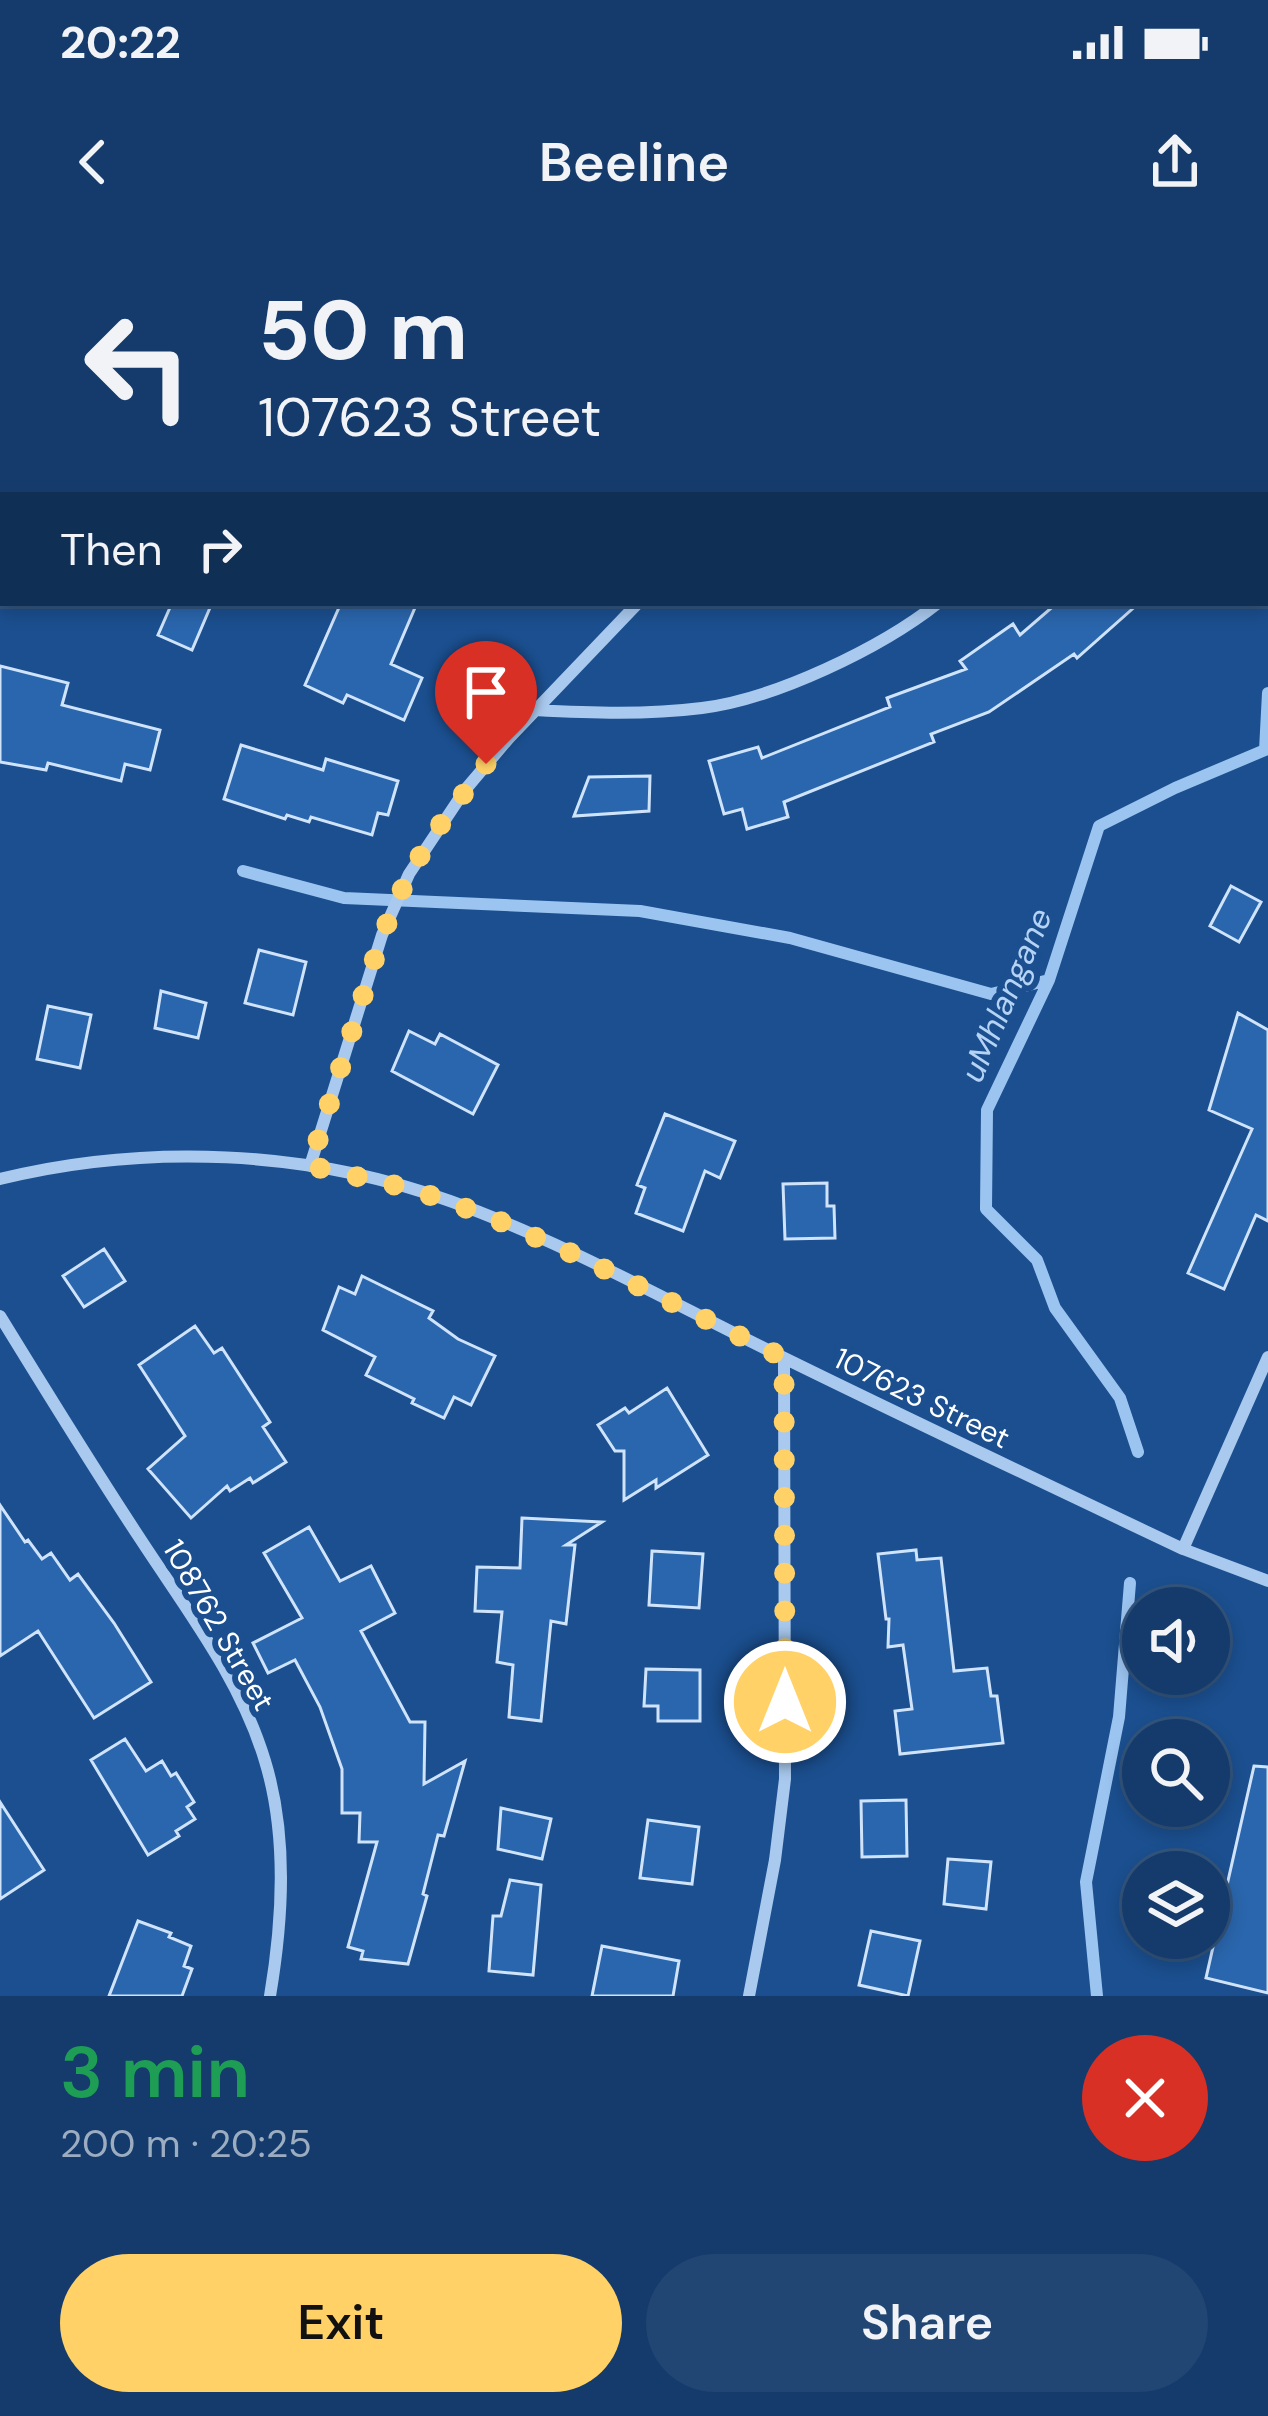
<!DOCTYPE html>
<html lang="en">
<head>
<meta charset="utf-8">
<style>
  :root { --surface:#143b6b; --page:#214673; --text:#f1f3f6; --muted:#9dadc1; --line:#33557e; --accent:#ffd166 }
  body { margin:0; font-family:"DM Sans",sans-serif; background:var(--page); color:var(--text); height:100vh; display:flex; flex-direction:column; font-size:45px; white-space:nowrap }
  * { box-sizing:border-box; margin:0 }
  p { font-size:39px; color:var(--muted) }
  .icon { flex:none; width:66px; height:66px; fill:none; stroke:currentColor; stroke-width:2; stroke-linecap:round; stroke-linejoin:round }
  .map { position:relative; height:1756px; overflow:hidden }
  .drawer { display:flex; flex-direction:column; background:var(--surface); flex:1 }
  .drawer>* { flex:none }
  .top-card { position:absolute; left:0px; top:0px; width:1269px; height:366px; box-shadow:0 6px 18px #0003,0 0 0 3px var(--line); background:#143b6b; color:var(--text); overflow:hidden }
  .controls { position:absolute; left:1122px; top:1347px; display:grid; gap:24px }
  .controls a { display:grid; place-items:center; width:108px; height:108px; border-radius:50%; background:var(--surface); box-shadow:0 6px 18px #0003,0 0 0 3px var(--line); font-size:60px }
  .pin { position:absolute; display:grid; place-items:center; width:102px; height:102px; color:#fff; margin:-123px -51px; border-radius:50% 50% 50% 0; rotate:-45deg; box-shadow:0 0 12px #0007 }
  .pin .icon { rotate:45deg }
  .me { position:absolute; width:132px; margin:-66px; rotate:0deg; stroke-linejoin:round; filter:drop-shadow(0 0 9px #0008) }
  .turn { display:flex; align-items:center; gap:42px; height:252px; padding:0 60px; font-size:54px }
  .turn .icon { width:156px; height:156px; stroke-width:2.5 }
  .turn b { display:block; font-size:84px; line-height:102px }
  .then { display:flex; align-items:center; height:114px; padding:0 60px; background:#0003; gap:24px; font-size:45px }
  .round { display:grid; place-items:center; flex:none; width:126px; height:126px; border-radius:63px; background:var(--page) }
  .summary { display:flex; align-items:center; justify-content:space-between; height:204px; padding:0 60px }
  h1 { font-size:72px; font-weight:600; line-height:90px; color:#1e9e55 }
  .action { display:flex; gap:24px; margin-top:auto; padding:24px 60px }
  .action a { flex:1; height:138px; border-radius:72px; background:var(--accent); color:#111; font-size:48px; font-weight:600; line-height:138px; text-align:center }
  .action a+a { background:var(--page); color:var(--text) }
  .status { display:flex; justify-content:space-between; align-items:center; height:84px; padding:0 60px; background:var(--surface); direction:ltr }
  .status svg { height:33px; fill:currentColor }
  header { display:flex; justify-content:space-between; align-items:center; height:156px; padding:0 60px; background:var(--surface); font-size:54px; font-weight:600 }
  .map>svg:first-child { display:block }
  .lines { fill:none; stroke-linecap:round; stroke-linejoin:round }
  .stream { stroke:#9cc4f0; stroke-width:12 }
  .building { fill:#2a66ad; stroke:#cfe3fa; stroke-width:3 }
  .minor { stroke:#a9c9ee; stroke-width:12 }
  .route { stroke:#ffd166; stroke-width:21; stroke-dasharray:0 37.8 }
  .labels { text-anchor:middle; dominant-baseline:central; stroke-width:12; stroke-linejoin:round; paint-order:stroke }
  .street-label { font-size:30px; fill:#fff; stroke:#1b4f8f }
  .water-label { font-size:33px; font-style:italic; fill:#b5d3f5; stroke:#1b4f8f }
</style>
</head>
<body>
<div class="status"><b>20:22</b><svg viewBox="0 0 49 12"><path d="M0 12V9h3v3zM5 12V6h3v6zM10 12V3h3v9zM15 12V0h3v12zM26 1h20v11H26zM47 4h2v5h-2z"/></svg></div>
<header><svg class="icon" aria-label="back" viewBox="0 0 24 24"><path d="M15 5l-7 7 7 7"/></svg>Beeline<svg class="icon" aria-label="share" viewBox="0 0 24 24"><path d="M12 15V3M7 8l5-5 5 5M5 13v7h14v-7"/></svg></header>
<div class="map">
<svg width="1268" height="1756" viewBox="0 0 1268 1756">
  <rect width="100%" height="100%" fill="#1b4f8f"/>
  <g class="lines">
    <!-- stream -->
    <path class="stream" d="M 243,631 L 344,658 L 640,671 L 790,698 L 991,754 L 1049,740
      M 1138,1212 L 1120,1158 L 1055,1068 L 1037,1020 L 986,969 L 987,870 L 1049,740 L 1099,586 L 1175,548 L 1265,510 L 1268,453
      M 1097,1756 L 1086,1642 L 1119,1477 L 1130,1343"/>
  </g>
  <!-- building -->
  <path class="building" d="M 172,363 L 212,363 L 192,410 L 158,395 Z
    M 341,363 L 417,363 L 391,424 L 422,438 L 404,480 L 347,455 L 343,463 L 305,445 Z
    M 1057,363 L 1139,363 L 1077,418 L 1074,414 L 989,472 L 931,494 L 934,502 L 784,562 L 788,577 L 747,589 L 742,569 L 724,574 L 709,521 L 758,507 L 762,518 L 890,467 L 887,458 L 966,429 L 960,421 L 1013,384 L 1020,395 Z
    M 0,426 L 68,443 L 62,465 L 160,490 L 150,530 L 125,524 L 121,541 L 48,523 L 46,530 L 0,522 Z
    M 241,505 L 323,530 L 326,519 L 398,541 L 388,575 L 378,573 L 372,595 L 311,577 L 309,582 L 287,575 L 285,579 L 224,559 Z
    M 650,536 L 649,571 L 574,576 L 589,537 Z
    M 1231,646 L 1261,662 L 1239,702 L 1210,686 Z
    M 259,710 L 306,722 L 293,775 L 245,763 Z
    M 161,751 L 206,763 L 198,798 L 155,788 Z
    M 48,766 L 91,775 L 80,828 L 37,819 Z
    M 1238,773 L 1268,790 L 1268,981 L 1256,975 L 1224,1049 L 1188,1033 L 1252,889 L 1209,870 Z
    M 409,791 L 435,804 L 440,794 L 498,825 L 473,874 L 392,831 Z
    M 665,874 L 735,901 L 720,938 L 705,931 L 683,991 L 636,973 L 645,948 L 637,945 Z
    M 827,943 L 827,966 L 834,966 L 835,998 L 785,999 L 783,944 Z
    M 104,1009 L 125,1041 L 84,1067 L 63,1036 Z
    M 362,1036 L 433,1071 L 429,1078 L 458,1099 L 495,1116 L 471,1165 L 454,1157 L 444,1178 L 412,1163 L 414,1159 L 366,1135 L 375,1117 L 323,1090 L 339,1047 L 355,1054 Z
    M 195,1086 L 214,1113 L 222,1108 L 270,1182 L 263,1187 L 286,1222 L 253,1243 L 250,1238 L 230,1251 L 227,1246 L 191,1278 L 148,1229 L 185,1196 L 139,1125 Z
    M 667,1148 L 708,1215 L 656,1248 L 656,1240 L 624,1260 L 624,1211 L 615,1211 L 598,1185 L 625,1168 L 629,1173 Z
    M 0,1265 L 25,1302 L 28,1300 L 42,1319 L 51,1313 L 70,1340 L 78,1334 L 114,1383 L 151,1442 L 94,1478 L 38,1391 L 0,1416 Z
    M 522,1278 L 602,1282 L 566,1305 L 575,1305 L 566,1384 L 551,1381 L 541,1481 L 509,1477 L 513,1425 L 497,1422 L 502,1372 L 475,1371 L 477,1327 L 520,1328 Z
    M 309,1287 L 340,1341 L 371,1326 L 395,1373 L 361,1391 L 410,1482 L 425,1482 L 424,1544 L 465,1521 L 444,1596 L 438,1595 L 423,1654 L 427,1656 L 408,1724 L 361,1719 L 363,1711 L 348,1707 L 377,1602 L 359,1602 L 360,1573 L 342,1573 L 342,1529 L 320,1467 L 295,1420 L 268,1433 L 253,1403 L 302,1378 L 264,1313 Z
    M 916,1310 L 917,1320 L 941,1318 L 954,1431 L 987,1428 L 991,1456 L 997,1456 L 1003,1503 L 900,1514 L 895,1471 L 912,1469 L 903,1405 L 888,1407 L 889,1379 L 886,1379 L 878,1314 Z
    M 652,1311 L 703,1314 L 699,1368 L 649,1365 Z
    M 646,1429 L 700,1430 L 700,1481 L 658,1481 L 658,1466 L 644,1466 Z
    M 125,1499 L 146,1531 L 162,1521 L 171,1536 L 176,1533 L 194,1562 L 187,1567 L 195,1579 L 176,1591 L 179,1596 L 148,1615 L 91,1520 Z
    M 1254,1526 L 1268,1527 L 1268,1753 L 1206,1738 Z
    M 906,1560 L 907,1616 L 862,1617 L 861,1561 Z
    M 0,1562 L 44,1630 L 0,1659 Z
    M 501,1568 L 551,1579 L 542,1619 L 498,1609 Z
    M 648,1580 L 699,1587 L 692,1644 L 640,1638 Z
    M 948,1619 L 991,1622 L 986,1669 L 944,1664 Z
    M 510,1640 L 541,1645 L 533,1735 L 489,1731 L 493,1676 L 501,1676 Z
    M 138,1681 L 171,1693 L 169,1697 L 191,1706 L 184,1726 L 192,1729 L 182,1756 L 109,1756 Z
    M 871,1691 L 920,1701 L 908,1756 L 859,1745 Z
    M 602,1706 L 679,1721 L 673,1756 L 592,1756 Z"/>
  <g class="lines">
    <!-- minor -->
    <path class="minor" d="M 235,3 L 240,0
      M 868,3 L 869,0
      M 1190,3 L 1190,0
      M 0,129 L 3,127
      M 535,470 C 591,473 646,475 702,468 C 775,459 881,408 938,363
      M 310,926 L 382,695 L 409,634 L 465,550 L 509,498 L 638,363
      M 0,939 C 146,903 308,910 450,961 C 561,1001 666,1060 772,1112 C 908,1179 1046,1244 1183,1309 L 1268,1341
      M 0,1076 C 46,1151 92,1226 141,1300 C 186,1369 241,1440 265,1521 C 288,1596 283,1679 270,1756
      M 1183,1309 L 1268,1117
      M 749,1756 L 775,1620 L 785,1539 L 784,1118"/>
  </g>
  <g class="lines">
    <!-- route -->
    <path class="route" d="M 486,524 L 435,592 L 409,634 L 382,695 L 310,926 L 412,949 L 488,976 L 582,1018 L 784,1118 L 785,1462"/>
  </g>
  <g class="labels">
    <!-- street labels -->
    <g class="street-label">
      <text transform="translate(922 1158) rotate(26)">107623 Street</text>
      <text transform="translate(219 1385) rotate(60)">108762 Street</text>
    </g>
    <!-- water labels -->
    <g class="water-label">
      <text transform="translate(1006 755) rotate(-67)">uMhlangane</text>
    </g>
  </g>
</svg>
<div class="controls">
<a><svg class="icon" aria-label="sound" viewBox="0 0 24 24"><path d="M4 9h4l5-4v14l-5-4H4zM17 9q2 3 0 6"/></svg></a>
<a><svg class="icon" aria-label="search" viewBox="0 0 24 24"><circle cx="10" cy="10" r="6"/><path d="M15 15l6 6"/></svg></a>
<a><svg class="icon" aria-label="layers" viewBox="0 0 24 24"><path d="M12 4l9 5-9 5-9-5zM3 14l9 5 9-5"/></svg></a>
</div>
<div class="pin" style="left:486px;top:524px;background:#d93025"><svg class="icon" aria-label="arrive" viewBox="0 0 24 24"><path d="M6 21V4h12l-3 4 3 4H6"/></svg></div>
<svg class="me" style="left:785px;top:1462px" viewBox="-20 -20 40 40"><circle r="17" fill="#ffd166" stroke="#fff" stroke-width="3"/><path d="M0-11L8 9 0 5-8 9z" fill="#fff"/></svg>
<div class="top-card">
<div class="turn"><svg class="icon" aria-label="left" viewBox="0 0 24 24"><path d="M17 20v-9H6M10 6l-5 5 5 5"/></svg><div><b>50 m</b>107623 Street</div></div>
<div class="then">Then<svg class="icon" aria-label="right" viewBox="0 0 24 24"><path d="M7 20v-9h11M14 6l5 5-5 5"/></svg></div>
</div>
</div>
<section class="drawer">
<div class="summary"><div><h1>3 min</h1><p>200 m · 20:25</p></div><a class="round" style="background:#d93025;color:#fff"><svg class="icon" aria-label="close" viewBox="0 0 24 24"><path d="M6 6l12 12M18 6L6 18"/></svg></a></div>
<div class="action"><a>Exit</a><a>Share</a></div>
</section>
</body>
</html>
